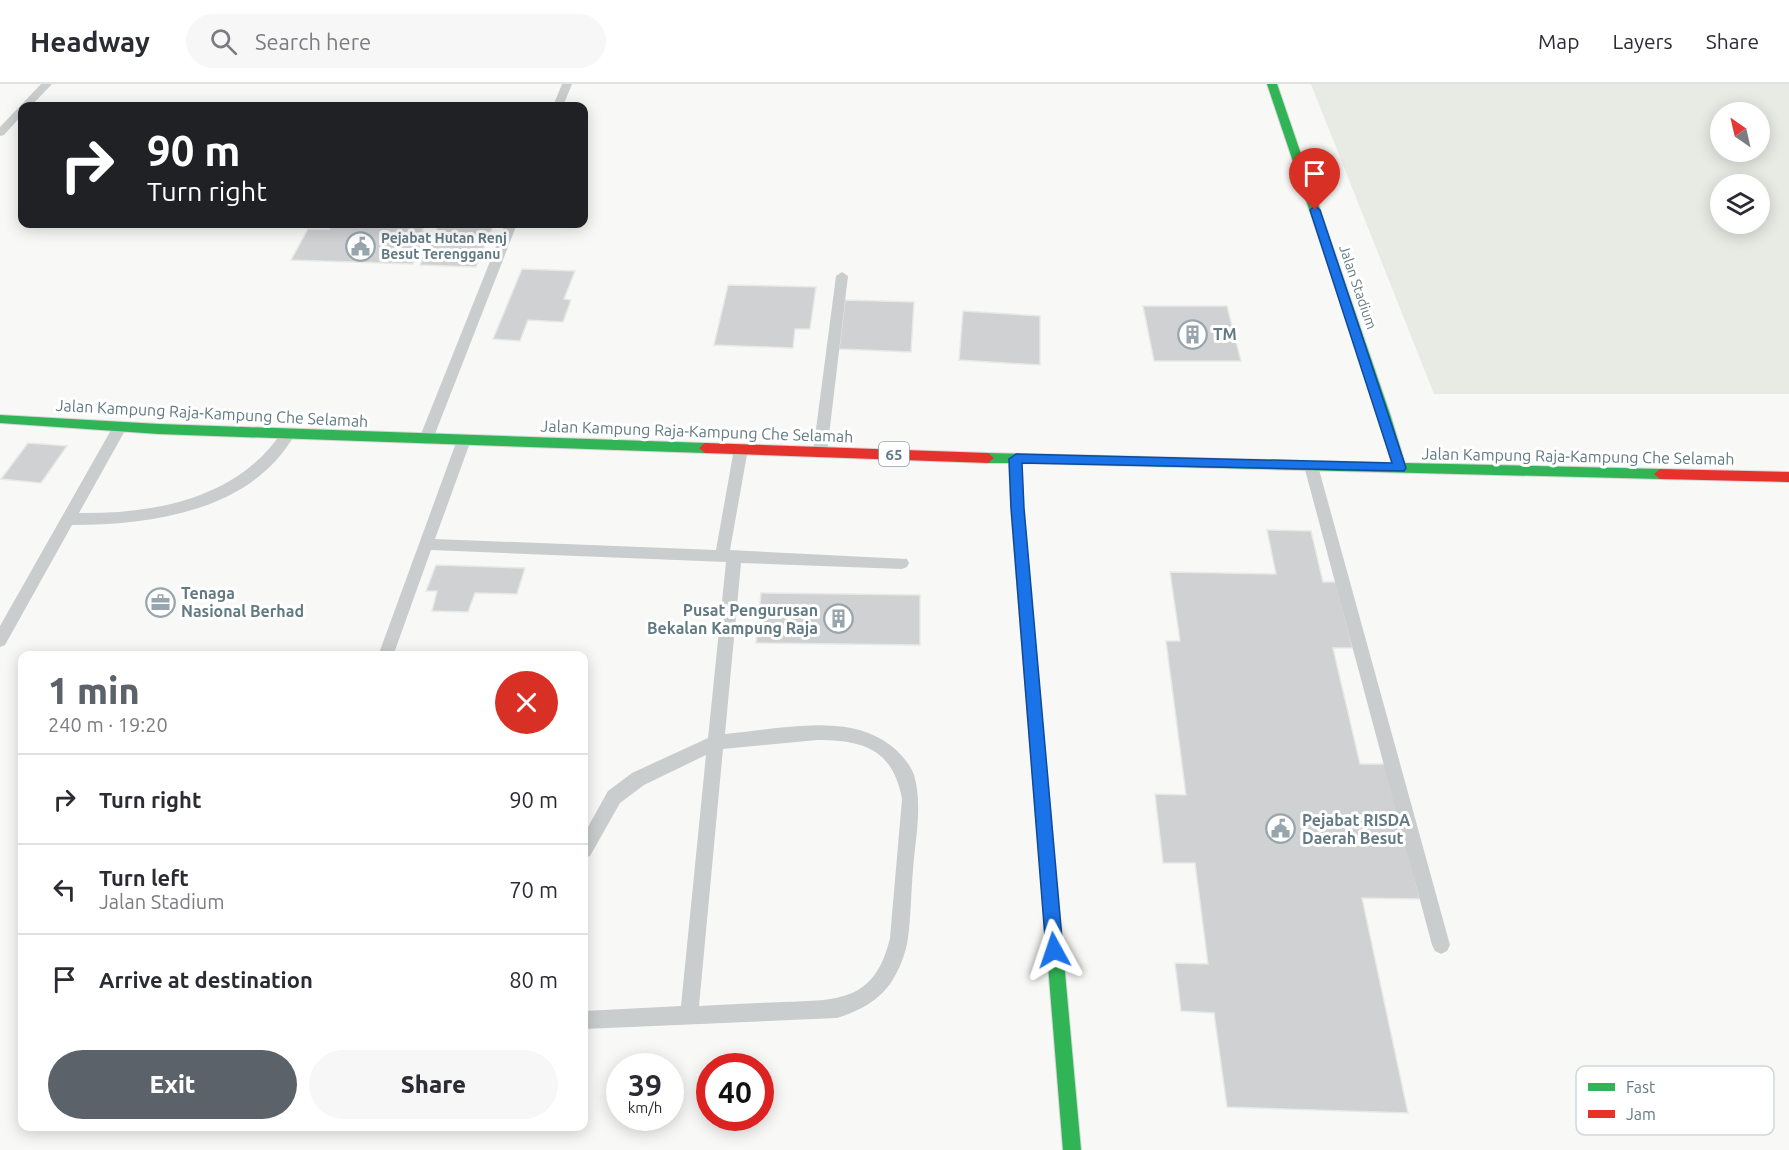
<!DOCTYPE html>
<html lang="en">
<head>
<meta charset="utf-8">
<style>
  :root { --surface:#fff; --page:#f7f7f7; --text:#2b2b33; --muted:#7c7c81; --line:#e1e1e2; --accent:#5b6269 }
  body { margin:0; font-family:Ubuntu,sans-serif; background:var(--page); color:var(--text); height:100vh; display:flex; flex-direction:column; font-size:22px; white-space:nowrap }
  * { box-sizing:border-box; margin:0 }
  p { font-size:20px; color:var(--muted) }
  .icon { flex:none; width:33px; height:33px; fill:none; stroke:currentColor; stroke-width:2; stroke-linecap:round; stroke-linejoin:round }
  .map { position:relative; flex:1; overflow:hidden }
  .sheet { position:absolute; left:18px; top:567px; width:570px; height:480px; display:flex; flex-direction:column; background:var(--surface); border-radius:12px; box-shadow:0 3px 15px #0003 }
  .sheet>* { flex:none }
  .top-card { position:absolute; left:18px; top:18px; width:570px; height:126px; border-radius:12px; box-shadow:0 3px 15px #0003; background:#202124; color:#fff; overflow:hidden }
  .needle { width:39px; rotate:326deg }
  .controls { position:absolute; left:1710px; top:18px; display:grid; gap:12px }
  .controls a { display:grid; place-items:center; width:60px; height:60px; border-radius:50%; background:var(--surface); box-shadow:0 3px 15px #0003; font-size:30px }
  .speed { position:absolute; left:606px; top:969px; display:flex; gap:12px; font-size:30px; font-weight:700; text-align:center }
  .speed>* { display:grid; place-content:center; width:78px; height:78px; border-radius:50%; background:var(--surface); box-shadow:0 3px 15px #0003; line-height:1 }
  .speed small { font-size:15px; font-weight:400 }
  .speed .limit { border:9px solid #d22; background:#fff; color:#111 }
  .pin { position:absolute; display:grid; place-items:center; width:51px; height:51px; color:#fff; margin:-62px -26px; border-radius:50% 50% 50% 0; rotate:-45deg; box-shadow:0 0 6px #0007 }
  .pin .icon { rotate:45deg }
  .me { position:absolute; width:66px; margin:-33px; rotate:355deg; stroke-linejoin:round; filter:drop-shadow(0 0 4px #0008) }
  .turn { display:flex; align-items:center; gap:21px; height:126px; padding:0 30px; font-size:27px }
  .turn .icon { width:78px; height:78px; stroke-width:2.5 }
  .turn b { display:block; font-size:42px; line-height:51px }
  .round { display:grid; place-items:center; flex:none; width:63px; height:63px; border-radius:32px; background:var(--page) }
  .headline { display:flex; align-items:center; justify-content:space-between; height:102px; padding:0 30px }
  h1 { font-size:36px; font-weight:800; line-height:45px; color:var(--accent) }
  .action { display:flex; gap:12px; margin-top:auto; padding:12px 30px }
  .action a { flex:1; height:69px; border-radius:36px; background:var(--accent); color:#fff; font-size:24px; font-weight:800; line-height:69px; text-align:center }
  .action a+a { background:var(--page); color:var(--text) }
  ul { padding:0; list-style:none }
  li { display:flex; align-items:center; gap:18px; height:90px; padding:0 30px; border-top:2px solid var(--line) }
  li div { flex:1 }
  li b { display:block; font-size:22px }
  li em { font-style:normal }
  header { display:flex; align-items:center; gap:36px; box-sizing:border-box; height:84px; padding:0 30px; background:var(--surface); border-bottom:2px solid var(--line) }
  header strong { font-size:28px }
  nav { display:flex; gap:33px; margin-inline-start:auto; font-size:21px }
  .search { width:420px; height:54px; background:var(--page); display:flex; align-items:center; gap:15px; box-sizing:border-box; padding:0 21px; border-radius:33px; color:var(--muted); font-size:22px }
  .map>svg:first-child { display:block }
  .green { fill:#e8eae4; fill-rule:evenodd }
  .building { fill:#cfd1d2; stroke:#e8e8e6; stroke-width:1.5 }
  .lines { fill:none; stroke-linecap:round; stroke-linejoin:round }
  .fast-casing { stroke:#d5d6d7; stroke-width:2 }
  .jam-casing { stroke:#d5d6d7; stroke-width:2 }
  .lane { fill:#cacdcd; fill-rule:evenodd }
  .fast { fill:#30b455; fill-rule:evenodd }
  .jam { fill:#e5322d; fill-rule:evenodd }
  .route { fill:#1a73e8; stroke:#114b97; stroke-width:1.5 }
  .labels { text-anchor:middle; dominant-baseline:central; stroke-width:6; stroke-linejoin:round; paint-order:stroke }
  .far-poi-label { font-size:14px; font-weight:bold; fill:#627a83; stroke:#fff; text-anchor:start }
  .far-street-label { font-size:14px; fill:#627a83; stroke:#fff }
  .shield { fill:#fff; stroke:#91a2a8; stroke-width:1.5 }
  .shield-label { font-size:15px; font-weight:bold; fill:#627a83 }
  .poi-label { font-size:16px; font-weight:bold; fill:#627a83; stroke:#fff; text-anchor:start }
  .street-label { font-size:16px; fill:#627a83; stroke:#fff }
  .key { fill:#fff; stroke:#d0d7da; stroke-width:1.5 }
  .key-label { font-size:16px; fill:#627a83 }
</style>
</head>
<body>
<header>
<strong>Headway</strong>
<div class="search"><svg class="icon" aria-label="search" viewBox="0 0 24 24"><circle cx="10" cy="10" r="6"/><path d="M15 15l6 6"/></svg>Search here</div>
<nav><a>Map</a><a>Layers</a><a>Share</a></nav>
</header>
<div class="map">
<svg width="1789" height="1066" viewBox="0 0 1789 1066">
  <rect width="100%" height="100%" fill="#f8f8f7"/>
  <!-- green -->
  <path class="green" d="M 1311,0 L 1789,0 L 1789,310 L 1434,310 ZM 1720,28 L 1760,28 L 1760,68 L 1720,68 ZM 1720,100 L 1760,100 L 1760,140 L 1720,140 Z"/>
  <!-- building -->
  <path class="building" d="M 332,140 L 425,140 L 422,147 L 427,147 L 413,180 L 291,176 L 308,145 L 329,145 Z
    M 439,140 L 494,140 L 476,183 L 420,181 Z
    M 522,185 L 575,187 L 564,215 L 571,216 L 563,238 L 528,236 L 520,257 L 493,255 Z
    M 728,201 L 816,203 L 810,245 L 795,245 L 793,264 L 714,261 Z
    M 845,216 L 914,218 L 911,268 L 839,265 Z
    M 1143,222 L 1227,222 L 1241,277 L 1154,277 Z
    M 963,227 L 1040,232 L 1040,281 L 959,276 Z
    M 28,359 L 67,362 L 41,399 L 1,395 Z
    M 1267,446 L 1311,447 L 1323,498 L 1336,498 L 1353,564 L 1333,564 L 1360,680 L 1388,680 L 1420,815 L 1362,814 L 1408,1029 L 1227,1023 L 1214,929 L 1181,927 L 1175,879 L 1208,880 L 1195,779 L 1163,779 L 1155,710 L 1186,711 L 1166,557 L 1180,557 L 1170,488 L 1276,490 Z
    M 436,481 L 525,484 L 517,510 L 475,509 L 468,528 L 432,527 L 437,507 L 426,507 Z
    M 761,509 L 920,511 L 920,561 L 756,559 Z"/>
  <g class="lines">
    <defs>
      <path id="fast" d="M 1267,0 L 1277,0 L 1390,330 L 1405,379 L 1660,385 L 1666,390 L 1660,395 L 1021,379 L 1023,424 L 1081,1066 L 1063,1066 L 1011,424 L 1009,379 L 988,379 L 982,374 L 988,369 L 1392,379 L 1378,330 Z
        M 0,331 L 159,340 L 705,359 L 711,364 L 705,369 L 159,350 L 0,339 Z"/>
      <path id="jam" d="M 705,359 L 988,369 L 994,374 L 988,379 L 705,369 L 699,364 Z
        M 1660,385 L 1789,388 L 1789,398 L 1660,395 L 1654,390 Z"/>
    </defs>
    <!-- fast casing -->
    <use href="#fast" class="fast-casing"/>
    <!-- jam casing -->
    <use href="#jam" class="jam-casing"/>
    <!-- lane -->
    <path class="lane" d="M 41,0 L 52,0 L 31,22 L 22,22 L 22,31 L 4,51 L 0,52 L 0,43 Z
      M 562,0 L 572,0 L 563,22 L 553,22 Z
      M 505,140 L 517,140 L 433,355 L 426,360 L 421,359 L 419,355 Z
      M 842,188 L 848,192 L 827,368 L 820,373 L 813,368 L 836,192 Z
      M 120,338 L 127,343 L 79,429 C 154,430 239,415 283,346 L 293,346 L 295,350 C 252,427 152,441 72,441 L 5,561 L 0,563 L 0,542 L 115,339 Z
      M 464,351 L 471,356 L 435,455 L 716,466 L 734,365 L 741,360 L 748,365 L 730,466 L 907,475 L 909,479 L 907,483 L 902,485 L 741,479 L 725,650 C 772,646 839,630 881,655 C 894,662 909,677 914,691 C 923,721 915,756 913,786 C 911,809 911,832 908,854 C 906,869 900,884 892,897 C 879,917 859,927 837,934 L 584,945 L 584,927 L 681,922 L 706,671 L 644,701 L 620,719 L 590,772 L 584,774 L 584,750 L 608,707 L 632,689 L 708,654 L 726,478 L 431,466 L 393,572 L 378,572 L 457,356 ZM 817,656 C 863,656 893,665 902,715 L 890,854 C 875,918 838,916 783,918 C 755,919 727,920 699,922 L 723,665 Z
      M 1311,377 L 1318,382 L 1450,861 L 1447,867 L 1441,870 L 1435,867 L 1432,861 L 1304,382 Z"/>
    <!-- fast -->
    <use href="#fast" class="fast"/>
    <!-- jam -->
    <use href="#jam" class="jam"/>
  </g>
  <!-- route -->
  <path class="route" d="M 1315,122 L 1320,126 L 1406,384 L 1404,387 L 1022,379 L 1024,424 L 1063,866 L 1060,872 L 1054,874 L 1049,872 L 1046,866 L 1011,424 L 1009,375 L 1016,370 L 1392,379 L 1310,126 Z"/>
  <!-- icons -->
  <defs>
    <symbol id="civic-ring" viewBox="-11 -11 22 22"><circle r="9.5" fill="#fff" stroke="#96a6ac" stroke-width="1.5"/><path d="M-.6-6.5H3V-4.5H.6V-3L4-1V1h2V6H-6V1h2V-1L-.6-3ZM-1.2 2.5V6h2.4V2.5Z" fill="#96a6ac"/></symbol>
    <symbol id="building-ring" viewBox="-11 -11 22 22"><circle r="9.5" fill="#fff" stroke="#96a6ac" stroke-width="1.5"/><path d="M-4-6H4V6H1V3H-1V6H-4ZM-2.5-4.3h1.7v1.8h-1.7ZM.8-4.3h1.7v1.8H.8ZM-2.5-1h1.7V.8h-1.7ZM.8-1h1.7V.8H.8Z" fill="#96a6ac"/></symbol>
    <symbol id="office-ring" viewBox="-11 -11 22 22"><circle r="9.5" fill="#fff" stroke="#96a6ac" stroke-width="1.5"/><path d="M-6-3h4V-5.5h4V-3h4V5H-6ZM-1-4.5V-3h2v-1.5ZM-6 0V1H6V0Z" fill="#96a6ac"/></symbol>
  </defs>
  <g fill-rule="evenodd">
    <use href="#civic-ring" x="344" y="146" width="33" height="33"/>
    <use href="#building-ring" x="1176" y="234" width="33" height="33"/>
    <use href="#office-ring" x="144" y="502" width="33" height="33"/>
    <use href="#building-ring" x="822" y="518" width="33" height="33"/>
    <use href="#civic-ring" x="1264" y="728" width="33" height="33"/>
  </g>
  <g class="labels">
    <!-- far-poi labels -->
    <g class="far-poi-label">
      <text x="381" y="154">Pejabat Hutan Renj<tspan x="381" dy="16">Besut Terengganu</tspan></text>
    </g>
    <!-- far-street labels -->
    <g class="far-street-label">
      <text transform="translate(1358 203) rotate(71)">Jalan Stadium</text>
    </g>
    <!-- shield labels -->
    <rect class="shield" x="879" y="358" width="30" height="24" rx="4.5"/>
    <g class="shield-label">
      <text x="894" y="370">65</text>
    </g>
    <!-- poi labels -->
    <g class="poi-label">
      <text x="1213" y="250">TM</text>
      <text x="181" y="509">Tenaga<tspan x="181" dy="18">Nasional Berhad</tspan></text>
      <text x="818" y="526" text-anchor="end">Pusat Pengurusan<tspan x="818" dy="18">Bekalan Kampung Raja</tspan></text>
      <text x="1302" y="736">Pejabat RISDA<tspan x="1302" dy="18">Daerah Besut</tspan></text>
    </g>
    <!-- street labels -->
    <g class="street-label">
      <text transform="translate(212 329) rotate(3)">Jalan Kampung Raja-Kampung Che Selamah</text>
      <text transform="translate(697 347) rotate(2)">Jalan Kampung Raja-Kampung Che Selamah</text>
      <text transform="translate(1578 372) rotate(1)">Jalan Kampung Raja-Kampung Che Selamah</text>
    </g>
  </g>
  <!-- legend -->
  <rect x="1576" y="982" width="198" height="69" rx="9" class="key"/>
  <rect x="1588" y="999" width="27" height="8" fill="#30b455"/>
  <rect x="1588" y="1026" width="27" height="8" fill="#e5322d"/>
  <g class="key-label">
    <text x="1626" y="1009">Fast</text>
    <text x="1626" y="1036">Jam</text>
  </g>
</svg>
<div class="controls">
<a><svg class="needle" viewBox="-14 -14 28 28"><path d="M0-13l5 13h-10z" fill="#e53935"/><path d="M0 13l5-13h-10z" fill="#7c7c81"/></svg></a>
<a><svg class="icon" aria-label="layers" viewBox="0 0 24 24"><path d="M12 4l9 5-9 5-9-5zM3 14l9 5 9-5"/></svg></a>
</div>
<div class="speed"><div>39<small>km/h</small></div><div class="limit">40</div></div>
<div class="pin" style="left:1315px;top:126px;background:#d93025"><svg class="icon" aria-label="arrive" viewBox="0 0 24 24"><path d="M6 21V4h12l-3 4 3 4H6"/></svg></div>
<svg class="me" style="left:1054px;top:866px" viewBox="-20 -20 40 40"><path d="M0-17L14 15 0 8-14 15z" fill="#1a73e8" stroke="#fff" stroke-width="4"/></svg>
<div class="top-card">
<div class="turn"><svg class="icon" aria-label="right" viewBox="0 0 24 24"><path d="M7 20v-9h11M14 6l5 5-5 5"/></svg><div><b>90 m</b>Turn right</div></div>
</div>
<section class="sheet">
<div class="headline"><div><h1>1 min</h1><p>240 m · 19:20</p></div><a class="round" style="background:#d93025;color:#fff"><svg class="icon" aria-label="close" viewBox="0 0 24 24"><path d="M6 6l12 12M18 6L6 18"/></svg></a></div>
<ul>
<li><svg class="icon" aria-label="right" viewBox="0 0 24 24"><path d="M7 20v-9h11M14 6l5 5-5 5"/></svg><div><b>Turn right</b></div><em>90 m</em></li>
<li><svg class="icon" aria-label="left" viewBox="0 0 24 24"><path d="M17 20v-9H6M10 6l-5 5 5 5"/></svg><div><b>Turn left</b><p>Jalan Stadium</p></div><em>70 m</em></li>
<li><svg class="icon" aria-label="arrive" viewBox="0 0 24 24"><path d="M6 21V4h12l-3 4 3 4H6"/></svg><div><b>Arrive at destination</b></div><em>80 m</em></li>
</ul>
<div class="action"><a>Exit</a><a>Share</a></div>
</section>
</div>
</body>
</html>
